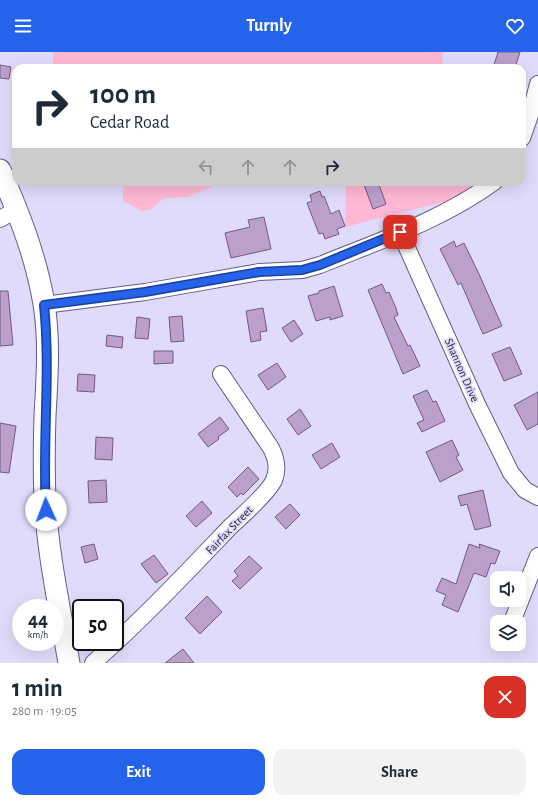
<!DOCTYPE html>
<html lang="en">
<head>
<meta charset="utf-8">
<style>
  :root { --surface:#fff; --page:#f2f2f3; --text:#1f2937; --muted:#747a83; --accent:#2563eb }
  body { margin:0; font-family:"Alegreya Sans",sans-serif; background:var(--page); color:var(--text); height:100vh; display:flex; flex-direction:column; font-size:15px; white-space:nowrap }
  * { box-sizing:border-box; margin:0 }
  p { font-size:13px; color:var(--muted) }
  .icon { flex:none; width:22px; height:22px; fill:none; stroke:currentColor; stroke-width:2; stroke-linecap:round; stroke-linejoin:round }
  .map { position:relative; height:611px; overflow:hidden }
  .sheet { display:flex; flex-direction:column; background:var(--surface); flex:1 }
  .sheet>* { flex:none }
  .top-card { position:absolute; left:12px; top:12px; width:514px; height:122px; border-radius:12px; box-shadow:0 4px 16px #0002; background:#fff; color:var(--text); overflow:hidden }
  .fabs { position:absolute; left:490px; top:519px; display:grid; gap:8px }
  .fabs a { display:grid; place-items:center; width:36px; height:36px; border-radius:8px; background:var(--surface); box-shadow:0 4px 16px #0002; font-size:20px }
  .speed { position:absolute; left:12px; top:547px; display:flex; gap:8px; font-size:20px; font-weight:700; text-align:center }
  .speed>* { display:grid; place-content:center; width:52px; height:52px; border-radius:50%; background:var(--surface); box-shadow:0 4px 16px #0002; line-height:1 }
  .speed small { font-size:10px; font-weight:400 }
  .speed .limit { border:2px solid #111; border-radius:6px; background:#fff; color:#111 }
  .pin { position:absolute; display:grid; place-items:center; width:34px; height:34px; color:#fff; margin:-17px; border-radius:8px; box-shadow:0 2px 6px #0006 }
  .me { position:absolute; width:44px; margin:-22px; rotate:358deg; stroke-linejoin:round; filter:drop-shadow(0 0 3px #0008) }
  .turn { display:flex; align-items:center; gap:14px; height:84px; padding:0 12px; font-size:18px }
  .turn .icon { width:52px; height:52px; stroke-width:2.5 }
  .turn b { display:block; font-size:28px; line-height:34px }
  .lanes { display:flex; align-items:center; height:38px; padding:0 12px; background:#0003; justify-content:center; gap:20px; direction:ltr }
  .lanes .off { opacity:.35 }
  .round { display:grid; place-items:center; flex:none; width:42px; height:42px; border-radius:12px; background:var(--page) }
  .headline { display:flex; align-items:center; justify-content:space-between; height:68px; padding:0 12px }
  h1 { font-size:24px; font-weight:700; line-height:30px }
  .cta { display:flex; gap:8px; margin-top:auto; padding:8px 12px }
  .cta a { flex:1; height:46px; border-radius:12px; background:var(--accent); color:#fff; font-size:16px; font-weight:700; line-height:46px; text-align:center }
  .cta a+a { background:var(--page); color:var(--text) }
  header { display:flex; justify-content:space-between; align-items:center; height:52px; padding:0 12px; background:var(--accent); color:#fff; font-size:18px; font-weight:700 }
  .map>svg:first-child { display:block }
  .green { fill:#feb8d5 }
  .building { fill:#bca0cc; stroke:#735982 }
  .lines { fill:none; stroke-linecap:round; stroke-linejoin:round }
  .minor-casing { stroke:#635b86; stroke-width:18 }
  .major-casing { stroke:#635b86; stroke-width:23 }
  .minor { stroke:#fff; stroke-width:16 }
  .major { stroke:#fff; stroke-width:21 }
  .route-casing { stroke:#184099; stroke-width:10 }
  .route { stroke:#2563eb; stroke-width:7 }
  .labels { text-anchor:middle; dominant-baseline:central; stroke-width:3.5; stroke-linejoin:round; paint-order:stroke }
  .street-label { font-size:12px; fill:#2c293c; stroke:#e0dbfa }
</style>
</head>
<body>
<header><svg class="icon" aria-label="menu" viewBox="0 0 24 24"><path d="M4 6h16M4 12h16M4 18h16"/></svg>Turnly<svg class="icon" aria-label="heart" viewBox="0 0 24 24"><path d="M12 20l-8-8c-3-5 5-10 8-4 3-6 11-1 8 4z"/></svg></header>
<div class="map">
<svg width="538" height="611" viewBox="0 0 538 611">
  <rect width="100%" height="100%" fill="#e0dbfa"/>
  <!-- green -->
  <path class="green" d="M 53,0 L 443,0 L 442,9 L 443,16 L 53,16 Z
    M 123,130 L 222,130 L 189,145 L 164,146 L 151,157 L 142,159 L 123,149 Z
    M 346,130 L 483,130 L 467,144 L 345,175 Z"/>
  <!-- building -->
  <path class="building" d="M 498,0 L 520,0 L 515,16 L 493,16 Z
    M 0,13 L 11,15 L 9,27 L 0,26 Z
    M 363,130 L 378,130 L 386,152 L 373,157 Z
    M 320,139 L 322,145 L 324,144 L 331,162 L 339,158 L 345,174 L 337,177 L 339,182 L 325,187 L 323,181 L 319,182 L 307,151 L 312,149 L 310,143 Z
    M 264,165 L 271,197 L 231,206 L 225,181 L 250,175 L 248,168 Z
    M 454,189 L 456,195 L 464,191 L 479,222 L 502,274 L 483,282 L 461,231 L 458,233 L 440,197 Z
    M 382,232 L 386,241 L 389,240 L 396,256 L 398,263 L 394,265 L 408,294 L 410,293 L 420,314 L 403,322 L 368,238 Z
    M 334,234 L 343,264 L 330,268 L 330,265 L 316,269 L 308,244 L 319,241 L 319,239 Z
    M 0,239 L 8,239 L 13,293 L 0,294 Z
    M 263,256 L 267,279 L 260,280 L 261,288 L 251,290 L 246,259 Z
    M 182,264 L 184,289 L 171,290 L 169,265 Z
    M 137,265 L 150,267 L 148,287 L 135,286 Z
    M 294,268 L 303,282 L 291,290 L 282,276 Z
    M 107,283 L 123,285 L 122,296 L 106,294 Z
    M 510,295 L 522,322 L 504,329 L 492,302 Z
    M 154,299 L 173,299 L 173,311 L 154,312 Z
    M 277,311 L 286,325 L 268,338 L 258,323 Z
    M 78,322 L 95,323 L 94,340 L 77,339 Z
    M 427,338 L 433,350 L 436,349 L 445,369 L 422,380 L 417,371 L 424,368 L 413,344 Z
    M 538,340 L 538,372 L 527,378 L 514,353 Z
    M 300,357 L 311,374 L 298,383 L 287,367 Z
    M 220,365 L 229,377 L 218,385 L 219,387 L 208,395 L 198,382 Z
    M 0,371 L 16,374 L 9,421 L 0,420 Z
    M 96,385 L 113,386 L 112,408 L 95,407 Z
    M 452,388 L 459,403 L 456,405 L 463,418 L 440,430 L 426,400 Z
    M 332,391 L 340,405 L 321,417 L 312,403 Z
    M 248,415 L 259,427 L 243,443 L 241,441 L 237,445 L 228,435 Z
    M 106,428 L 107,450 L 89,451 L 88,429 Z
    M 483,438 L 491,474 L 475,478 L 467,452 L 461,454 L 458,444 Z
    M 202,449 L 212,461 L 196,475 L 186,464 Z
    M 290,452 L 300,463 L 286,477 L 275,465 Z
    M 94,492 L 98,507 L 85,511 L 81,495 Z
    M 469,492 L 480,496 L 479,492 L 500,499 L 495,512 L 491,511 L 486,525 L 474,521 L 458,560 L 442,553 L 446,543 L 436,539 L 442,526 L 456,532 Z
    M 154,503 L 168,522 L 156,531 L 141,512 Z
    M 249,504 L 262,516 L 240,537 L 232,529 L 238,524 L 234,519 Z
    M 207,544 L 222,560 L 200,582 L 185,566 Z
    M 183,597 L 194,611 L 165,611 Z"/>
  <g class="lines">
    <defs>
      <path id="minor" d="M 522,86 L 530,63 L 538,32
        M 0,167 L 18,157
        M 400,180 L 477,352 L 511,421 L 525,438 L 538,445
        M 44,253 L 145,240 L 259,220 L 302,218 L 320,213 C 379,189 442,168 494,130
        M 512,570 L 538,504
        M 93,611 C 142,568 186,521 231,474 C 242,464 269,440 274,428 C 279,416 276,406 271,396 L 221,322"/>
      <path id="major" d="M 0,118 C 19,162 36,204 44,252 C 50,290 47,327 45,364 C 44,393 44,421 45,449 C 48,504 60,557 69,611"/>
    </defs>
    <!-- minor casing -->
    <use href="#minor" class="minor-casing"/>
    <!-- major casing -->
    <use href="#major" class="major-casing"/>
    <!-- minor -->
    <use href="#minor" class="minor"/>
    <!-- major -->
    <use href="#major" class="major"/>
  </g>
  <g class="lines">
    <defs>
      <path id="route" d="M 46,458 C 42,390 51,321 44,253 L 145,240 L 259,220 L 302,218 L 320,213 L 400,180"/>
    </defs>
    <!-- route casing -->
    <use href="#route" class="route-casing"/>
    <!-- route -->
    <use href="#route" class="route"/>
  </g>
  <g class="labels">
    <!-- street labels -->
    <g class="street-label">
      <text transform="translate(462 318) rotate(66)">Shannon Drive</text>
      <text transform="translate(229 478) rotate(-46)">Fairfax Street</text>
    </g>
  </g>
</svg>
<div class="fabs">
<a><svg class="icon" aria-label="sound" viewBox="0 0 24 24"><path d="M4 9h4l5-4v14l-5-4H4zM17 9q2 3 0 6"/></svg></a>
<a><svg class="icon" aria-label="layers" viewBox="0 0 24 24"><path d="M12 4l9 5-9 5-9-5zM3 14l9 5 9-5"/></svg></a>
</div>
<div class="speed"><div>44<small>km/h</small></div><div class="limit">50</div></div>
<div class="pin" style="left:400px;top:180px;background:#d93025"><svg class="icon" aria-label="arrive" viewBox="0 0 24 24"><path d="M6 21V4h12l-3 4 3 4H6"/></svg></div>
<svg class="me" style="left:46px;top:458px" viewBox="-20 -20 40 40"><circle r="19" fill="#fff"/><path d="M0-13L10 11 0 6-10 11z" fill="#2563eb"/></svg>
<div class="top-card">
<div class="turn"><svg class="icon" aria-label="right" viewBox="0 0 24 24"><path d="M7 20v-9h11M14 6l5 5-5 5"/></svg><div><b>100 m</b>Cedar Road</div></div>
<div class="lanes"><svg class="icon off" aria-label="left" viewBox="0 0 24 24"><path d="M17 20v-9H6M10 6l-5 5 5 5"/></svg><svg class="icon off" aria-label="ahead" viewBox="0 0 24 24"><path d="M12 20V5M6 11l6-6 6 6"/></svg><svg class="icon off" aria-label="ahead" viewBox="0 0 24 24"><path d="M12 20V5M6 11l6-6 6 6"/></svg><svg class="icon" aria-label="right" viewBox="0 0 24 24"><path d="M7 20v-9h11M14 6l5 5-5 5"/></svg></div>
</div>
</div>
<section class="sheet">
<div class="headline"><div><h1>1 min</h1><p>280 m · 19:05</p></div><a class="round" style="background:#d93025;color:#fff"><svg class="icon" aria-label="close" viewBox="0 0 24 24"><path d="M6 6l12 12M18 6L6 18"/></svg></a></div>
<div class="cta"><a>Exit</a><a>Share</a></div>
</section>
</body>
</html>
